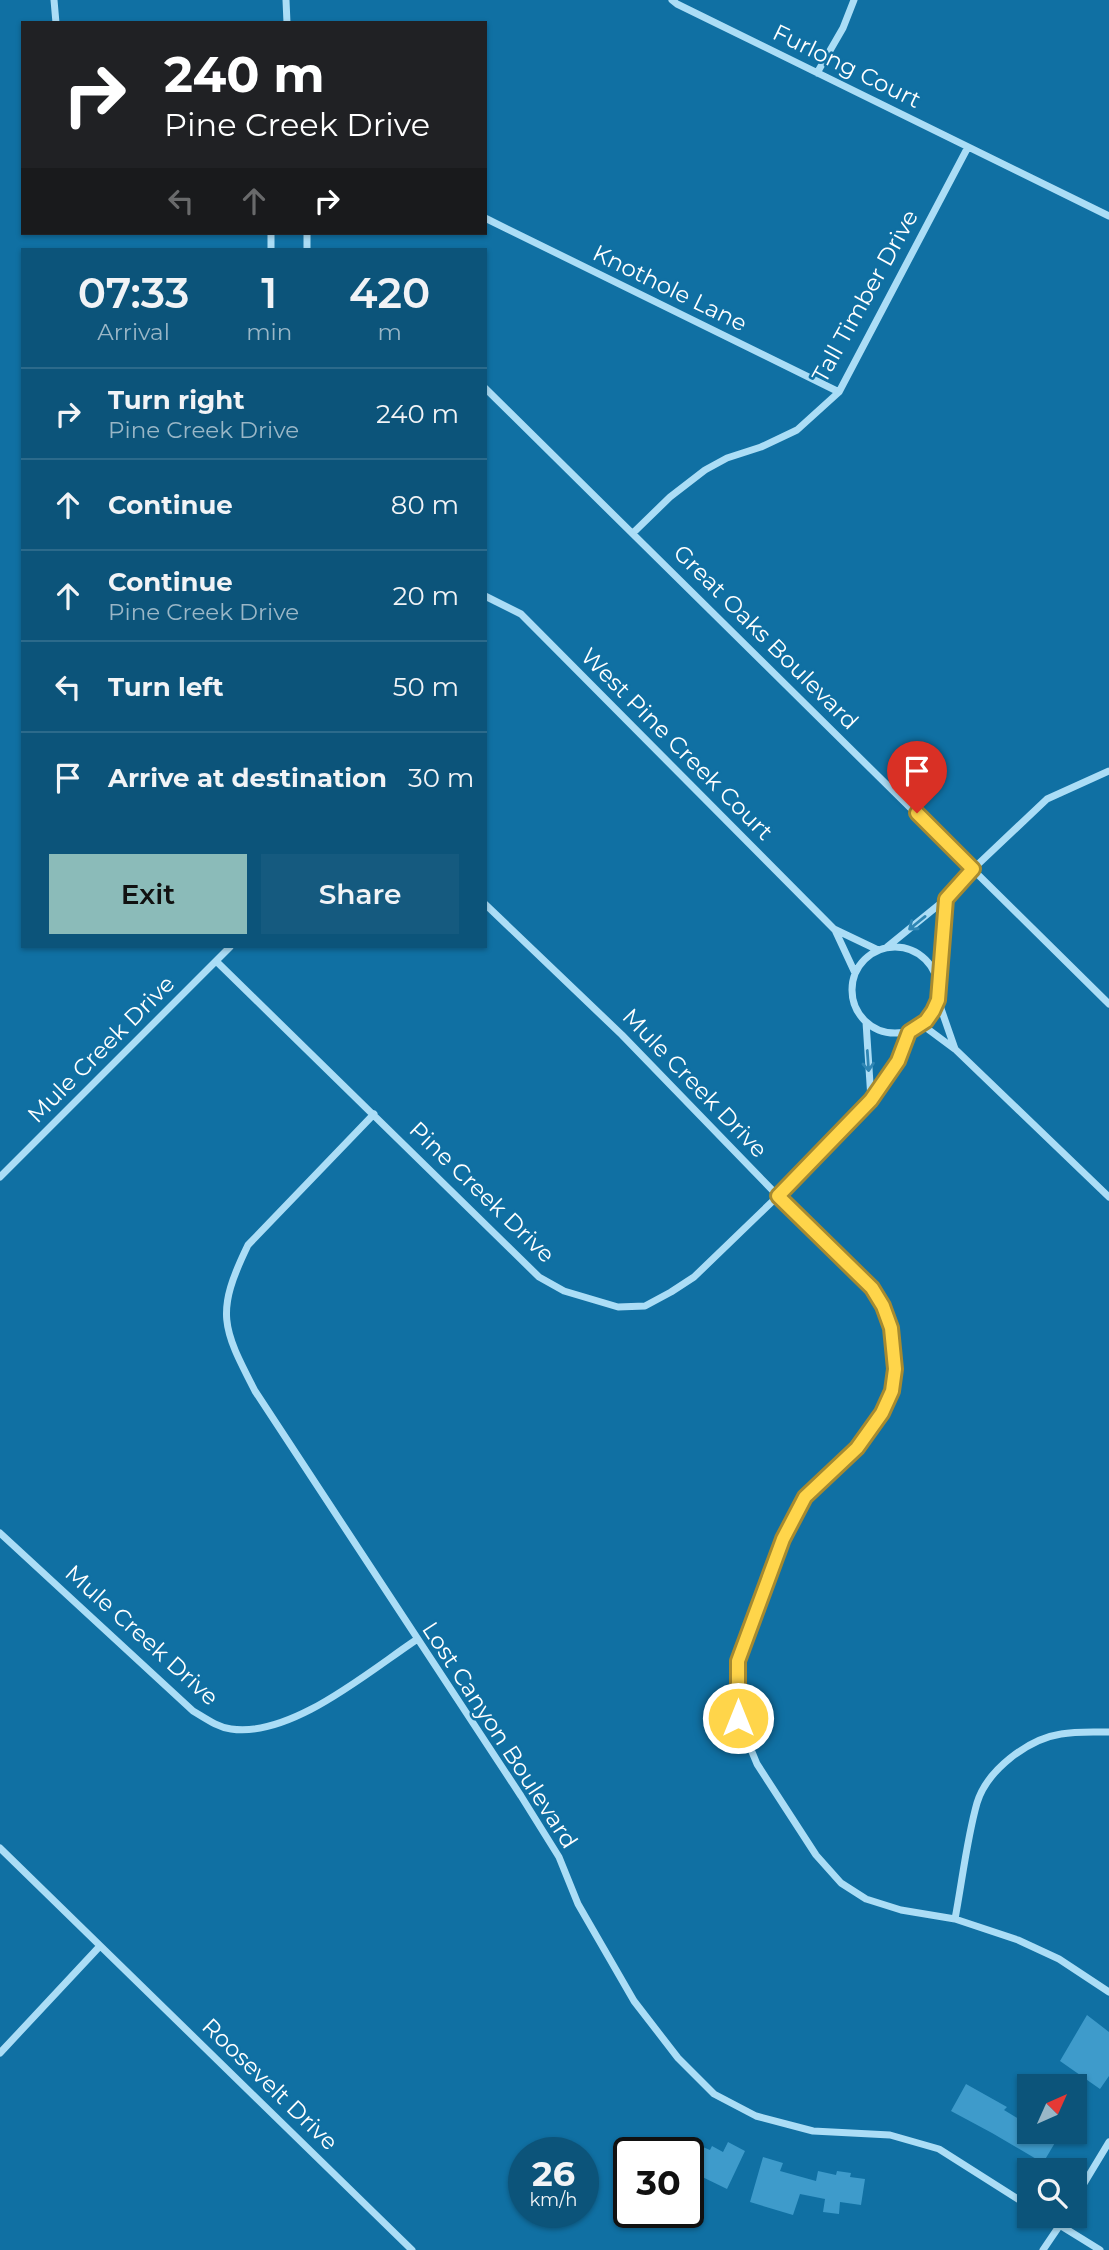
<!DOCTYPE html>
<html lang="en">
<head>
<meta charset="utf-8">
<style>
  :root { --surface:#0c547a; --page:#155a7f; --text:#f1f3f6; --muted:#9ab7c7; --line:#2c6a8b; --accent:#8bbbb9 }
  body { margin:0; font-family:Montserrat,sans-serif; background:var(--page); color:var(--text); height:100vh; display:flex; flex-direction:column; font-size:26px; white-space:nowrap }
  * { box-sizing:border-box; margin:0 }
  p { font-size:23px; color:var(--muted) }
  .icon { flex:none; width:38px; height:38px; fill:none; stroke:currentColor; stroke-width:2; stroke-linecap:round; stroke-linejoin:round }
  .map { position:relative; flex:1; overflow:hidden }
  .sheet { position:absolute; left:21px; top:248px; width:466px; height:700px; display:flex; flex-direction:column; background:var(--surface); border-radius:0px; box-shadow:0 2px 5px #0004 }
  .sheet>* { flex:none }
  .guide { position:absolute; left:21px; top:21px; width:466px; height:214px; border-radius:0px; box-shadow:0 2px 5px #0004; background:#202124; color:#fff; overflow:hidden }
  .needle { width:46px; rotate:45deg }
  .buttons { position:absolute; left:1017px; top:2074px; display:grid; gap:14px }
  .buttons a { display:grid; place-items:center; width:70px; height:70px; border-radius:0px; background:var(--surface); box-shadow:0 2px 5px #0004; font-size:35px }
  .speed { position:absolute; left:508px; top:2137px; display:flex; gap:14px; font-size:35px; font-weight:700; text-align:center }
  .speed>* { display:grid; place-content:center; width:91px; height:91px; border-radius:50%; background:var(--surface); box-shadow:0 2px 5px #0004; line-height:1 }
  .speed small { font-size:18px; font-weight:400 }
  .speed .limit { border:4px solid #111; border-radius:10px; background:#fff; color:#111 }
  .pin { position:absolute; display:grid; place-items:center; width:60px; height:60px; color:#fff; margin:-72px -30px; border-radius:50% 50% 50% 0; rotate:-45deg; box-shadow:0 0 7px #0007 }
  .pin .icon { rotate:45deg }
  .me { position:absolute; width:77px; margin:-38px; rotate:0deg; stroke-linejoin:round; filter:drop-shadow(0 0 5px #0008) }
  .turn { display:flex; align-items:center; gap:24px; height:147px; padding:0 28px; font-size:32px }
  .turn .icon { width:91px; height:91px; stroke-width:2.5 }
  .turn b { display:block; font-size:49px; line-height:60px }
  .lanes { display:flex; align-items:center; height:66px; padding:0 28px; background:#0003; justify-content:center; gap:35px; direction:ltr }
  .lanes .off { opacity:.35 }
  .eta { display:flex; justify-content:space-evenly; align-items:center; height:119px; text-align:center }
  .eta b { font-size:42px; font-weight:600; line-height:49px }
  .cta { display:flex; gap:14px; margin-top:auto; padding:14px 28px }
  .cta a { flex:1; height:80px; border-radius:0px; background:var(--accent); color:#111; font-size:28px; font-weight:600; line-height:80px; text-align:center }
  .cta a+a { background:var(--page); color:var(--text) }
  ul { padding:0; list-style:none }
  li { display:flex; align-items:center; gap:21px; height:91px; padding:0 28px; border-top:2px solid var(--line) }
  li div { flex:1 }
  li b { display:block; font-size:26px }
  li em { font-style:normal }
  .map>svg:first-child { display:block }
  .building { fill:#3e9bcb }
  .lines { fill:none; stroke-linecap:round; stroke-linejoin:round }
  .street { stroke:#abddf6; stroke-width:7 }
  .oneway { stroke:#2f86b4 }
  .route-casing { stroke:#a68a30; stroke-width:18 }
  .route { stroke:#ffd54a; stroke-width:12 }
  .labels { text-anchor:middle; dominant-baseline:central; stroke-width:5; stroke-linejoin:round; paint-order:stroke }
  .street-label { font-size:23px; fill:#fff; stroke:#1070a3 }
</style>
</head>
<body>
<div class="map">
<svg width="1109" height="2250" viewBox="0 0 1109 2250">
  <rect width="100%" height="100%" fill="#1070a3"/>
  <!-- building -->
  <path class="building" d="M 1087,2015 L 1109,2032 L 1109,2076 L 1100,2089 L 1060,2061 Z
    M 966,2084 L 1007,2107 L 1004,2110 L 1029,2125 L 1029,2132 L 1039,2132 L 1056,2141 L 1043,2163 L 992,2133 L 951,2111 Z
    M 728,2142 L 745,2151 L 727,2189 L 688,2170 L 698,2145 L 710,2150 L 712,2146 L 723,2152 Z
    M 763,2157 L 783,2163 L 780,2171 L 816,2181 L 818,2171 L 836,2175 L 837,2171 L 851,2173 L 850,2177 L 865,2179 L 861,2205 L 840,2202 L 839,2214 L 823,2212 L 825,2199 L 800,2194 L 793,2215 L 750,2202 Z"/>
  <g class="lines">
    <!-- street -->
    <path class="street" d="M 54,0 L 56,23
      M 286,0 L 287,23
      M 672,0 L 677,4 L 1109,216
      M 817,73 L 843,28 L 854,0
      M 485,218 L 839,392
      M 307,233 L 307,250
      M 271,250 L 271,233
      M 485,388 L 1109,1004
      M 633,533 L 670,497 L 705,470 L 727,458 L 761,447 L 797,430 L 839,392 L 968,147
      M 485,596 L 521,614 L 834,929 L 878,950
      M 485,904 L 622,1035 L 778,1196 L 872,1288 L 883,1306 L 891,1328 L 895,1369 L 892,1391 L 882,1413 L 857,1448 L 805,1497 L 783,1539 L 738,1661 L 738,1718 L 757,1764 L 816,1855 L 841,1883 L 866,1899 L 901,1910 L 955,1919 L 1018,1940 L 1059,1959 L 1109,1992
      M 835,930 L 855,973
      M852 990a43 43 0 1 1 86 0a43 43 0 1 1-86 0Z
      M 887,947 L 946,899 L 973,869 L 1047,799 L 1109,771
      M 216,961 L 539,1277 L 564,1291 L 618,1307 L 645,1306 L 671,1292 L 694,1277 L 778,1196 L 871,1100 L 898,1061 L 909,1032
      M 938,977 L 946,899
      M 938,1000 L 955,1049
      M 866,1022 L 871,1099
      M 921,1024 L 956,1050 L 1109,1197
      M 374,1114 L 248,1245 C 215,1313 222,1327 255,1391 L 521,1796 L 559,1857 L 578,1904 L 634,2001 L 678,2058 L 714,2094 L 756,2116 L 813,2131 L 890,2135 L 939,2149 L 1029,2206
      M 0,1177 L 230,947
      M 0,1533 L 193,1711 C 205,1718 217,1727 231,1729 C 291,1738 368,1672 416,1640
      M 0,1848 L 412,2250
      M 955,1919 C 962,1882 967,1838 977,1803 C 987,1770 1028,1739 1061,1734 C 1077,1731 1093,1732 1109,1732
      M 0,2053 L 100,1946
      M 1074,2200 L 1109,2142
      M 1045,2216 L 1100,2250
      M 1043,2250 L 1066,2216"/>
  </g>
  <!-- one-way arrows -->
  <defs><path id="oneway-shaft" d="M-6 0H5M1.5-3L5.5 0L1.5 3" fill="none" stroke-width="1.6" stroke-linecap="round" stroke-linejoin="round" transform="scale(1.75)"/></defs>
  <g class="oneway">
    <use href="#oneway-shaft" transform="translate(917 923) rotate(141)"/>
    <use href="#oneway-shaft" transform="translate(868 1061) rotate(86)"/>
  </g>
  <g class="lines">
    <defs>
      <path id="route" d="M 738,1718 L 738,1661 L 783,1539 L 805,1497 L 857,1448 L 882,1413 L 892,1391 L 895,1369 L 891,1328 L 883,1306 L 872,1288 L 778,1196 L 871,1100 L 898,1061 L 909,1032 L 926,1021 L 933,1011 L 938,1000 L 946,899 L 973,869 L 917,813"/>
    </defs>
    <!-- route casing -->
    <use href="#route" class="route-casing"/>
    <!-- route -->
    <use href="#route" class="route"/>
  </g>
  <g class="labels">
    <!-- street labels -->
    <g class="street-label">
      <text transform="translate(847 66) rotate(26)">Furlong Court</text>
      <text transform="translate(670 288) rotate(26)">Knothole Lane</text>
      <text transform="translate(865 296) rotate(-61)">Tall Timber Drive</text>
      <text transform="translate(766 637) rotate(45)">Great Oaks Boulevard</text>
      <text transform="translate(677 744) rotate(45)">West Pine Creek Court</text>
      <text transform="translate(101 1049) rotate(-45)">Mule Creek Drive</text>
      <text transform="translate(695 1083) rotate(46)">Mule Creek Drive</text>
      <text transform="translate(482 1192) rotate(44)">Pine Creek Drive</text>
      <text transform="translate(142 1635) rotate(42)">Mule Creek Drive</text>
      <text transform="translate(500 1735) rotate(57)">Lost Canyon Boulevard</text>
      <text transform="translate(270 2084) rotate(44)">Roosevelt Drive</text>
    </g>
  </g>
</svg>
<div class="buttons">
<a><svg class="needle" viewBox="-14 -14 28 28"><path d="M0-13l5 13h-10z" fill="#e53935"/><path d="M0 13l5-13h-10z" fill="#9ab7c7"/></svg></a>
<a><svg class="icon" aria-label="search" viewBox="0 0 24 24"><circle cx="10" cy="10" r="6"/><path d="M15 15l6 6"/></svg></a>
</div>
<div class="speed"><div>26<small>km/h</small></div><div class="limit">30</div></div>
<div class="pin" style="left:917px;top:813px;background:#d93025"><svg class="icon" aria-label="arrive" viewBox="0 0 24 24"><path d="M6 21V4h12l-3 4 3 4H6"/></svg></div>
<svg class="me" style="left:738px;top:1718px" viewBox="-20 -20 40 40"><circle r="17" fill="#ffd54a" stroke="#fff" stroke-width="3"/><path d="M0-11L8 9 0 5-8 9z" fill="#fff"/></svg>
<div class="guide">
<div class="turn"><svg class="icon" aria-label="right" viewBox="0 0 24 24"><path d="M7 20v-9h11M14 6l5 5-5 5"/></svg><div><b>240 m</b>Pine Creek Drive</div></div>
<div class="lanes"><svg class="icon off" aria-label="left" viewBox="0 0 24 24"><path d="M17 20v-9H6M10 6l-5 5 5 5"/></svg><svg class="icon off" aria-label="ahead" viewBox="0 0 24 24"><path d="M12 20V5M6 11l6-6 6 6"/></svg><svg class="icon" aria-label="right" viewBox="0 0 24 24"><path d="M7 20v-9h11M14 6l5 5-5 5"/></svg></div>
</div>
<section class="sheet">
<div class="eta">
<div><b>07:33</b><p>Arrival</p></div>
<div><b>1</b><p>min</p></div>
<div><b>420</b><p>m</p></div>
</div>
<ul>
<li><svg class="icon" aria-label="right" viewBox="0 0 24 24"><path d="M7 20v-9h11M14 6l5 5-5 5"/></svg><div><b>Turn right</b><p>Pine Creek Drive</p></div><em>240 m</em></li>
<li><svg class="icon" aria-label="ahead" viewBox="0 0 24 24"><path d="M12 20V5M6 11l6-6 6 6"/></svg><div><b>Continue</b></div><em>80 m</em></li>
<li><svg class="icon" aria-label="ahead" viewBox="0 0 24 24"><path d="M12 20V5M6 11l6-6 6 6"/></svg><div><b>Continue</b><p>Pine Creek Drive</p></div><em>20 m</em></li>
<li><svg class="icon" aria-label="left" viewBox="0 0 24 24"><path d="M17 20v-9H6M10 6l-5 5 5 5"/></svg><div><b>Turn left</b></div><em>50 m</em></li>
<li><svg class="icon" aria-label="arrive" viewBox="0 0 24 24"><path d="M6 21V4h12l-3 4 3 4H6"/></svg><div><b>Arrive at destination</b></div><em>30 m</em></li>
</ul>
<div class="cta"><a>Exit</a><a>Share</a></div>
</section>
</div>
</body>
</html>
